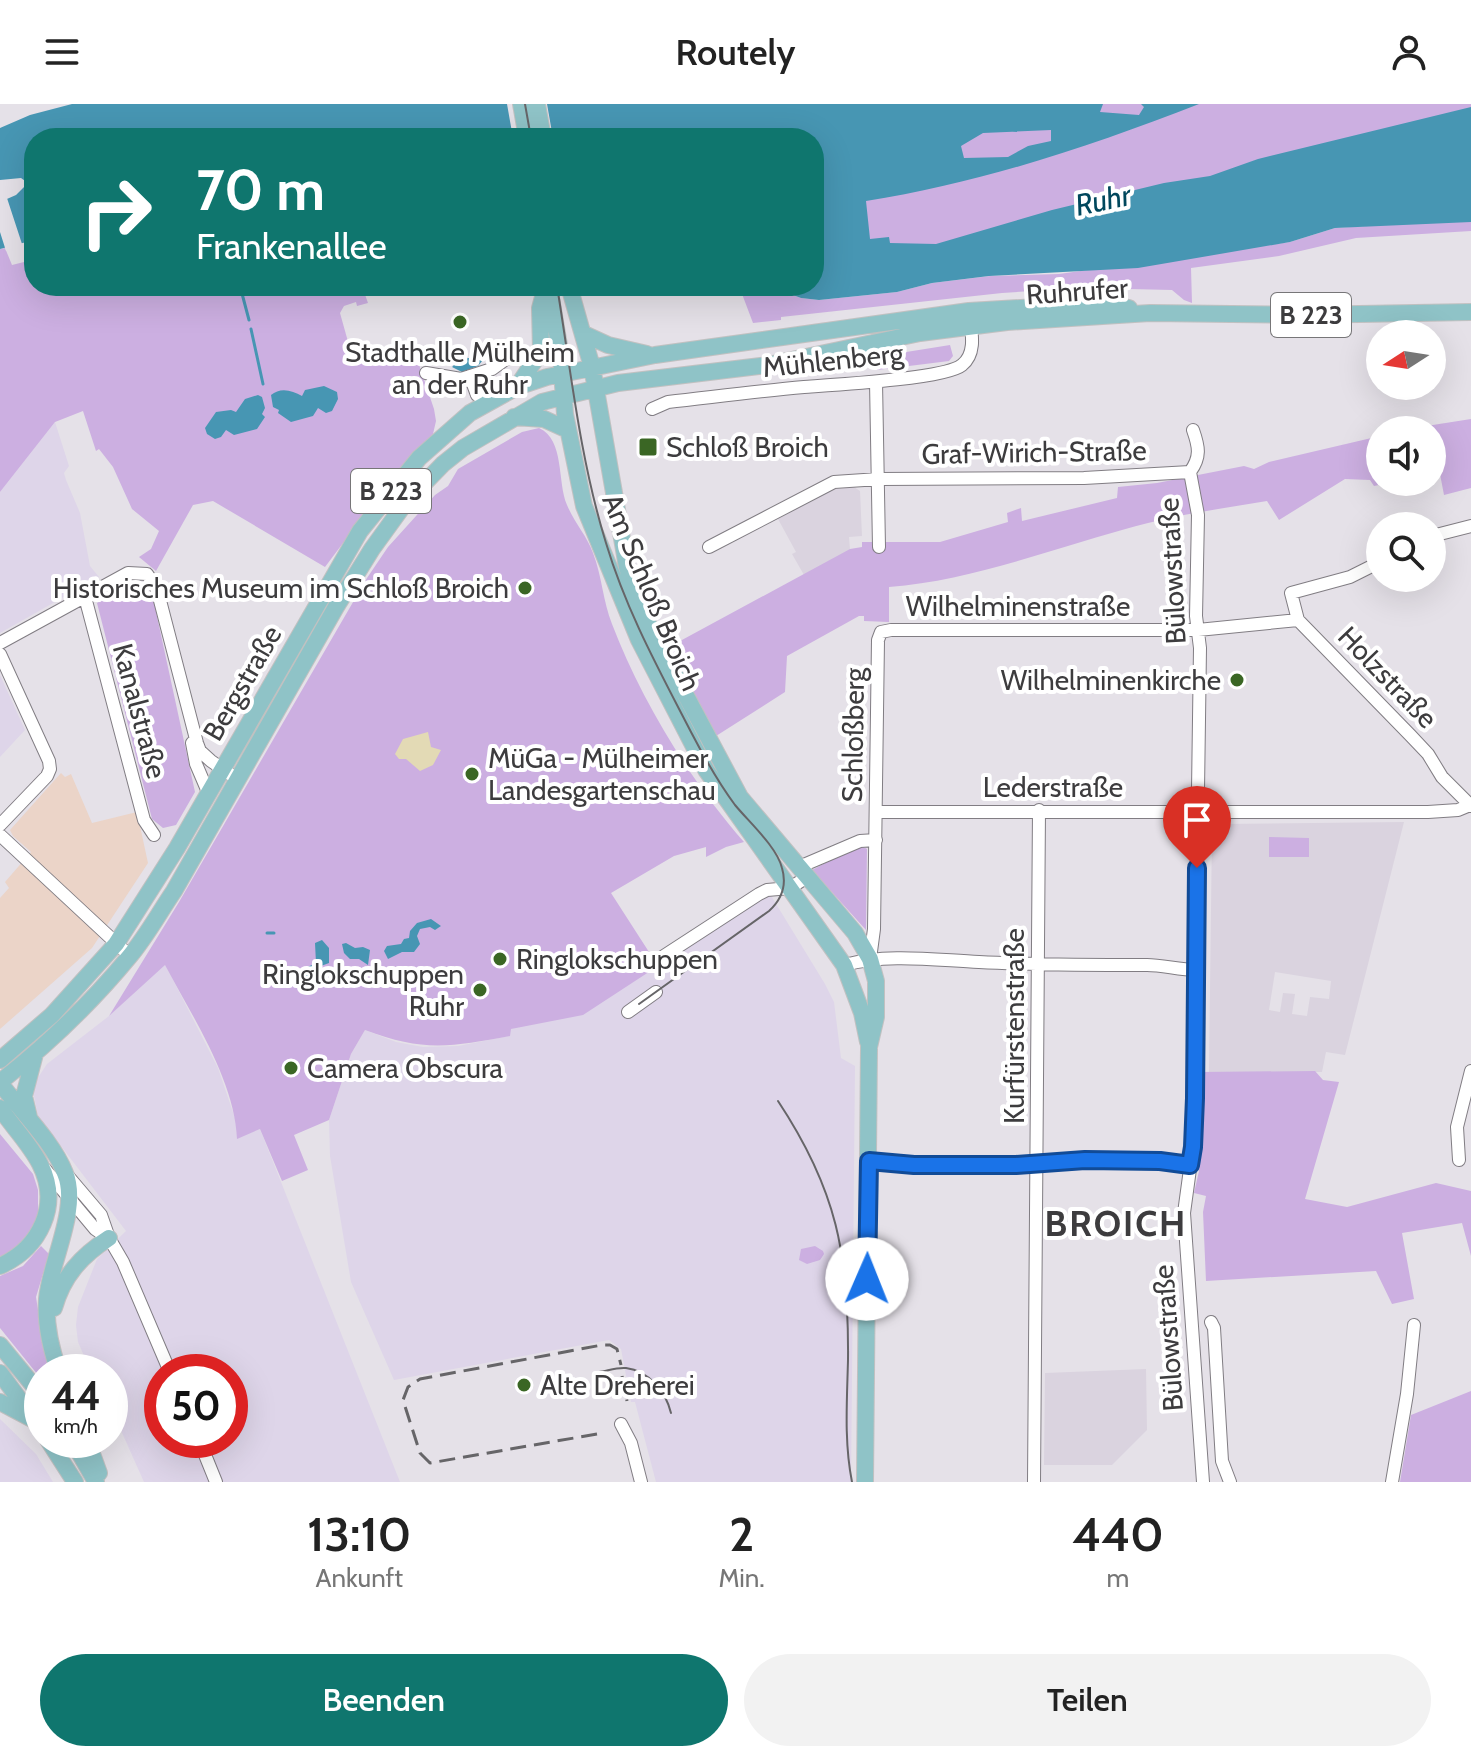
<!DOCTYPE html>
<html lang="de">
<head>
<meta charset="utf-8">
<style>
  :root { --surface:#fff; --page:#f2f2f2; --text:#222; --muted:#767676; --accent:#0f766e }
  body { margin:0; font-family:Cabin,sans-serif; background:var(--page); color:var(--text); height:100vh; display:flex; flex-direction:column; font-size:30px; white-space:nowrap }
  * { box-sizing:border-box; margin:0 }
  p { font-size:26px; color:var(--muted) }
  .icon { flex:none; width:44px; height:44px; fill:none; stroke:currentColor; stroke-width:2; stroke-linecap:round; stroke-linejoin:round }
  .map { position:relative; height:1378px; overflow:hidden }
  .details { display:flex; flex-direction:column; background:var(--surface); flex:1 }
  .details>* { flex:none }
  .guide { position:absolute; left:24px; top:24px; width:800px; height:168px; border-radius:32px; box-shadow:0 8px 32px #0002; background:#0f766e; color:#fff; overflow:hidden }
  .needle { width:52px; rotate:258deg }
  .buttons { position:absolute; left:1366px; top:216px; display:grid; gap:16px }
  .buttons a { display:grid; place-items:center; width:80px; height:80px; border-radius:50%; background:var(--surface); box-shadow:0 8px 32px #0002; font-size:40px }
  .speed { position:absolute; left:24px; top:1250px; display:flex; gap:16px; font-size:40px; font-weight:700; text-align:center }
  .speed>* { display:grid; place-content:center; width:104px; height:104px; border-radius:50%; background:var(--surface); box-shadow:0 8px 32px #0002; line-height:1 }
  .speed small { font-size:20px; font-weight:400 }
  .speed .limit { border:12px solid #d22; background:#fff; color:#111 }
  .pin { position:absolute; display:grid; place-items:center; width:68px; height:68px; color:#fff; margin:-82px -34px; border-radius:50% 50% 50% 0; rotate:-45deg; box-shadow:0 0 8px #0007 }
  .pin .icon { rotate:45deg }
  .me { position:absolute; width:88px; margin:-44px; rotate:1deg; stroke-linejoin:round; filter:drop-shadow(0 0 6px #0008) }
  .turn { display:flex; align-items:center; gap:28px; height:168px; padding:0 40px; font-size:36px }
  .turn .icon { width:104px; height:104px; stroke-width:2.5 }
  .turn b { display:block; font-size:56px; line-height:68px }
  .eta { display:flex; justify-content:space-evenly; align-items:center; height:136px; text-align:center }
  .eta b { font-size:48px; font-weight:600; line-height:56px }
  .button { display:flex; gap:16px; margin-top:auto; padding:16px 40px }
  .button a { flex:1; height:92px; border-radius:48px; background:var(--accent); color:#fff; font-size:32px; font-weight:600; line-height:92px; text-align:center }
  .button a+a { background:var(--page); color:var(--text) }
  header { display:flex; justify-content:space-between; align-items:center; height:104px; padding:0 40px; background:var(--surface); font-size:36px; font-weight:600 }
  .map>svg:first-child { display:block }
  .commercial { fill:#ebd4c8 }
  .industrial { fill:#ded5e9; fill-rule:evenodd }
  .built { fill:#dad3df; fill-rule:evenodd }
  .green { fill:#ccafe1 }
  .sand { fill:#e3dab5 }
  .water { fill:#4796b3; fill-rule:evenodd }
  .pier { fill:#e5e1e8 }
  .lines { fill:none; stroke-linecap:round; stroke-linejoin:round }
  .stream { stroke:#4796b3; stroke-width:3 }
  .minor-casing { stroke:#817d83; stroke-width:14 }
  .major-casing { stroke:#c1c1c1; stroke-width:18 }
  .minor { stroke:#fff; stroke-width:12 }
  .major { stroke:#8fc3c7; stroke-width:16 }
  .tram { stroke:#666568; stroke-width:2 }
  .rail { stroke:#666568; stroke-width:3; stroke-dasharray:16 8; stroke-linecap:butt }
  .route-casing { stroke:#114b97; stroke-width:20 }
  .route { stroke:#1a73e8; stroke-width:14 }
  .poi-dot { fill:#3a6624; stroke:#fff; stroke-width:3 }
  .labels { text-anchor:middle; dominant-baseline:central; stroke-width:8; stroke-linejoin:round; paint-order:stroke }
  .shield { fill:#fff; stroke:#777678; stroke-width:2 }
  .shield-label { font-size:26px; font-weight:bold; fill:#3d3c3e }
  .street-label { font-size:28px; fill:#3d3c3e; stroke:#fff }
  .poi-label { font-size:28px; fill:#3d3c3e; stroke:#fff; text-anchor:start }
  .water-label { font-size:30px; font-style:italic; fill:#00475c; stroke:#fff }
  .district-label { font-size:36px; font-weight:bold; letter-spacing:2px; fill:#3d3c3e; stroke:#fff }
</style>
</head>
<body>
<header><svg class="icon" aria-label="menu" viewBox="0 0 24 24"><path d="M4 6h16M4 12h16M4 18h16"/></svg>Routely<svg class="icon" aria-label="person" viewBox="0 0 24 24"><circle cx="12" cy="8" r="4"/><path d="M4 21q1-7 8-7t8 7"/></svg></header>
<div class="map">
<svg width="1471" height="1378" viewBox="0 0 1471 1378">
  <rect width="100%" height="100%" fill="#e5e1e8"/>
  <!-- commercial -->
  <path class="commercial" d="M 61,669 L 65,673 L 71,670 L 92,719 L 137,708 L 148,759 L 92,844 L 0,925 L 0,794 L 9,784 L 5,778 L 31,748 L 13,732 L 10,726 Z"/>
  <!-- industrial -->
  <path class="industrial" d="M 55,318 L 69,362 L 64,369 L 66,376 L 80,409 L 90,462 L 99,473 L 0,529 L 0,388 Z
    M 0,571 L 25,626 L 0,653 Z
    M 770,790 L 825,880 L 834,898 L 841,954 L 855,962 L 851,1378 L 656,1378 L 635,1298 L 631,1298 L 621,1245 L 609,1236 L 394,1276 L 351,1178 L 330,1052 L 329,1016 L 351,950 L 365,926 L 396,938 L 423,943 L 458,942 L 509,932 L 511,925 L 658,862 Z
    M 165,860 L 218,964 L 237,1020 L 237,1034 L 260,1025 L 400,1378 L 144,1378 L 110,1302 L 110,1268 L 91,1268 L 78,1238 L 76,1221 L 78,1203 L 97,1155 L 126,1127 L 38,1012 L 33,987 L 37,975 L 47,960 L 109,912 ZM 162,1268 L 230,1268 L 230,1336 L 162,1336 Z
    M 0,1315 L 36,1350 L 53,1378 L 0,1378 Z"/>
  <!-- built -->
  <path class="built" d="M 854,383 L 860,387 L 862,432 L 849,433 L 850,446 L 804,471 L 792,450 L 796,448 L 778,415 L 828,386 Z
    M 1404,718 L 1345,951 L 1326,948 L 1322,968 L 1209,968 L 1212,726 L 1219,720 ZM 1275,868 L 1331,877 L 1329,895 L 1310,893 L 1307,912 L 1292,910 L 1295,890 L 1283,889 L 1280,908 L 1269,906 Z
    M 1146,1265 L 1147,1326 L 1112,1361 L 1044,1361 L 1045,1269 Z"/>
  <!-- green -->
  <path class="green" d="M 863,0 L 1471,0 L 1471,65 L 814,169 L 814,34 L 652,34 Z
    M 1445,117 L 1471,118 L 1471,127 L 1356,134 L 1279,152 L 1191,164 L 1192,199 L 1184,196 L 1172,186 L 1129,185 L 1128,181 L 1002,189 L 781,213 L 781,216 L 753,219 L 739,182 L 758,182 L 785,188 L 801,194 L 819,196 L 897,188 L 932,179 L 990,172 L 1059,170 L 1290,138 L 1335,124 Z
    M 34,137 L 34,182 L 362,182 L 368,199 L 357,202 L 356,198 L 344,202 L 340,209 L 352,252 L 411,237 L 434,305 L 436,317 L 433,330 L 395,370 L 325,463 L 213,397 L 193,401 L 156,467 L 139,453 L 151,445 L 159,427 L 132,405 L 113,363 L 99,345 L 96,347 L 83,307 L 55,318 L 0,388 L 0,145 L 5,144 L 12,161 L 32,156 L 26,139 Z
    M 950,241 L 953,252 L 949,257 L 877,266 L 875,253 Z
    M 1471,315 L 1471,384 L 1444,391 L 1440,370 L 1432,371 L 1432,326 L 1401,326 Z
    M 539,324 C 565,336 557,378 567,401 C 574,418 587,432 593,449 C 602,472 603,498 612,520 C 641,596 691,678 744,738 L 726,743 L 706,753 L 706,743 L 674,752 L 611,789 L 658,862 L 583,911 L 511,925 L 510,932 C 451,943 422,948 365,926 L 351,950 L 329,1016 L 294,1031 L 308,1066 L 282,1077 L 260,1025 L 237,1035 C 235,977 192,912 165,861 L 109,912 L 179,798 L 367,474 L 388,443 L 435,391 L 448,382 L 458,365 L 522,328 Z
    M 1380,332 L 1380,378 L 1394,378 L 1374,382 L 1370,376 L 1345,375 L 1279,416 L 1267,397 C 1218,405 1169,412 1122,426 C 1047,447 967,477 889,483 L 889,518 L 864,517 L 864,512 L 859,512 L 787,552 L 785,588 L 716,632 L 669,543 L 850,445 L 862,443 L 862,438 L 940,438 L 1008,418 L 1007,409 L 1021,404 L 1022,417 L 1117,394 L 1118,383 L 1157,379 L 1244,362 L 1254,365 L 1269,358 Z
    M 132,480 L 141,480 L 153,494 L 195,688 L 176,721 L 163,724 L 152,715 L 97,499 Z
    M 1269,733 L 1309,734 L 1309,753 L 1269,753 Z
    M 860,741 L 867,745 L 866,826 L 812,766 Z
    M 1315,967 L 1323,976 L 1339,978 L 1305,1095 L 1347,1103 L 1436,1079 L 1471,1087 L 1471,1152 L 1462,1119 L 1402,1129 L 1414,1195 L 1392,1200 L 1376,1167 L 1206,1177 L 1203,1108 L 1206,1092 L 1194,1089 L 1199,1067 L 1199,968 Z
    M 0,1030 L 33,1070 L 38,1086 L 38,1114 L 28,1136 L 0,1154 Z
    M 41,1142 L 49,1150 L 36,1193 L 44,1244 L 52,1268 L 42,1268 L 42,1276 L 0,1224 L 0,1172 L 23,1162 Z
    M 815,1142 L 823,1147 L 824,1150 L 820,1156 L 807,1160 L 799,1156 L 801,1145 Z
    M 1471,1287 L 1471,1378 L 1400,1378 L 1411,1311 Z"/>
  <!-- sand -->
  <path class="sand" d="M 428,628 L 431,643 L 441,646 L 433,661 L 420,667 L 406,655 L 399,655 L 395,650 L 403,635 Z"/>
  <!-- water -->
  <path class="water" d="M 72,0 L 1103,0 L 1100,8 L 1139,11 L 1144,3 L 1141,0 L 1199,0 C 1091,42 981,79 866,97 L 870,135 L 889,133 L 890,139 L 936,140 L 1052,106 L 1164,79 L 1210,72 L 1258,55 L 1471,3 L 1471,118 L 1335,124 L 1290,138 L 1138,164 L 989,172 L 932,179 L 897,188 L 819,196 L 801,194 L 785,188 L 758,182 L 814,182 L 814,34 L 773,34 L 755,29 L 757,34 L 739,32 L 34,34 L 34,136 L 0,145 L 0,98 L 16,91 L 28,79 L 21,74 L 0,76 L 0,24 L 30,11 ZM 1051,26 L 1051,37 L 1028,42 L 1008,53 L 964,54 L 961,42 L 983,29 Z
    M 476,252 L 483,256 L 478,262 L 462,268 L 452,263 L 458,257 Z
    M 324,282 L 337,288 L 338,295 L 332,307 L 326,309 L 318,304 L 313,312 L 291,318 L 278,309 L 279,306 L 273,303 L 271,291 C 280,283 292,286 302,292 L 305,286 Z
    M 258,291 L 262,293 L 265,304 L 262,310 L 265,313 L 257,325 L 234,331 L 226,326 L 221,333 L 215,335 L 207,330 L 205,324 L 216,308 L 231,306 L 236,308 L 245,295 Z
    M 431,815 L 441,822 L 435,826 L 430,823 L 420,825 L 417,832 L 420,840 L 414,848 L 402,848 L 388,855 L 384,847 L 387,842 L 401,840 L 404,835 L 409,834 L 410,827 L 417,819 Z
    M 322,836 L 329,844 L 329,859 L 321,862 L 322,869 L 305,876 L 298,874 L 297,868 L 316,859 L 315,839 Z
    M 346,839 L 355,844 L 363,843 L 370,846 L 368,861 L 359,855 L 350,855 L 344,849 L 342,840 Z"/>
  <!-- pier -->
  <path class="pier" d="M 507,0 L 547,0 L 553,34 L 513,34 Z
    M 6,91 L 23,143 L 6,147 L 0,128 L 0,94 Z"/>
  <g class="lines">
    <!-- stream -->
    <path class="stream" d="M 240,182 L 249,216
      M 251,225 L 263,280
      M 267,829 L 274,829"/>
    <defs>
      <path id="minor" d="M 426,269 L 461,275 L 492,265 L 516,248
        M 470,272 L 477,291
        M 876,278 L 879,443
        M 652,305 L 668,298 C 713,293 759,287 804,283 C 832,281 945,275 962,261 C 976,250 972,230 970,215
        M 1190,368 L 1198,411 L 1196,512 L 1200,544 L 1193,1043 L 1184,1109 L 1203,1378
        M 1190,368 C 1201,353 1199,343 1193,326
        M 1432,432 L 1471,422
        M 709,443 L 834,378 L 879,375 L 1084,374 L 1190,368
        M 1380,458 L 1350,473 L 1291,489 L 1298,516 L 1411,632 L 1428,650 L 1442,673 L 1471,702
        M 85,493 L 144,716 L 154,731
        M 0,539 L 128,469 L 147,470 L 157,485 L 197,639 L 200,647 L 211,657 L 237,675
        M 0,550 L 49,657 L 50,665 L 47,672 L 0,721
        M 192,639 L 196,660 L 208,688
        M 876,708 L 1428,708 L 1458,706 L 1470,701
        M 0,731 L 130,852
        M 799,763 L 860,737 L 876,736
        M 870,855 L 874,825 L 878,536 L 881,528 L 891,526 L 1198,526 L 1298,516
        M 656,857 L 759,790 L 767,786 L 790,784 L 807,773
        M 844,861 C 888,849 934,856 979,858 C 1035,861 1091,861 1147,861 C 1163,861 1179,866 1196,866
        M 628,908 L 656,888
        M 1459,1056 L 1457,1023 L 1471,967
        M 869,1057 L 914,1061 L 1016,1061 L 1085,1056 L 1160,1057 L 1190,1061
        M 45,1065 L 95,1125 L 108,1134
        M 67,1071 L 101,1111 L 109,1134 L 123,1158 L 170,1268
        M 1211,1218 L 1214,1224 L 1222,1357 L 1230,1378
        M 621,1320 L 631,1339 L 641,1378
        M 199,1336 L 216,1378
        M 1034,1378 L 1039,706
        M 1392,1378 L 1407,1290 L 1414,1221"/>
      <path id="major" d="M 521,0 L 527,34
        M 537,0 L 543,34
        M 549,182 L 561,253 L 565,310 L 584,402 L 639,536 L 706,666 L 844,861 L 862,909 L 868,938
        M 569,182 L 592,263 L 627,463 L 635,491 L 652,528 L 740,693 L 855,829 L 870,855 L 876,877 L 876,913 L 869,943 L 865,1378
        M 584,230 L 608,241 L 647,250
        M 517,283 L 541,247 L 540,204 L 546,182
        M 514,313 L 544,315 L 568,326
        M 0,956 L 52,911 L 116,840 L 177,744 L 360,427 L 419,354 L 470,309 L 517,283 L 547,273 L 655,251 L 969,207 L 1103,199 L 1129,204
        M 0,978 C 47,941 91,899 129,853 C 146,833 159,809 174,787 L 336,503 L 372,445 L 406,398 L 443,360 L 463,344 L 542,298 L 618,279 L 768,261 L 920,229 L 1007,218 L 1150,209 L 1303,211 L 1471,208
        M 0,979 C 20,1006 53,1038 65,1069 C 80,1104 50,1158 47,1195 C 45,1220 51,1245 59,1268
        M 0,1004 C 12,1022 30,1040 40,1060 C 61,1101 40,1144 0,1162
        M 29,1013 L 24,992 L 35,950
        M 54,1204 C 63,1172 81,1152 109,1134
        M 0,1241 L 42,1292
        M 0,1269 L 42,1326
        M 0,1298 L 34,1316
        M 48,1336 L 75,1378
        M 72,1336 L 96,1378
        M 87,1336 L 99,1369"/>
    </defs>
    <!-- minor casing -->
    <use href="#minor" class="minor-casing"/>
    <!-- major casing -->
    <use href="#major" class="major-casing"/>
    <!-- minor -->
    <use href="#minor" class="minor"/>
    <!-- major -->
    <use href="#major" class="major"/>
    <!-- tram -->
    <path class="tram" d="M 525,0 L 531,34
      M 557,182 C 571,268 580,355 606,439 C 626,506 659,566 691,628 C 704,653 718,678 735,701 C 749,718 777,743 782,764 C 787,781 781,796 769,807 L 639,900
      M 778,997 C 837,1086 849,1151 848,1256 C 847,1297 844,1338 852,1378
      M 599,1268 C 607,1267 617,1263 626,1264 C 649,1267 666,1288 671,1309"/>
    <!-- rail -->
    <path class="rail" d="M 622,1272 L 627,1297
      M 597,1330 L 430,1359 L 420,1349 L 403,1296 L 408,1283 L 420,1275 L 602,1241 L 610,1241 L 617,1245 L 621,1261"/>
  </g>
  <g class="lines">
    <defs>
      <path id="route" d="M 867,1175 L 869,1057 L 914,1061 L 1016,1061 L 1085,1056 L 1160,1057 L 1190,1061 L 1193,1043 L 1195,994 L 1197,764"/>
    </defs>
    <!-- route casing -->
    <use href="#route" class="route-casing"/>
    <!-- route -->
    <use href="#route" class="route"/>
  </g>
  <!-- markers -->
  <g class="poi-dot">
    <circle cx="460" cy="218" r="8"/>
    <rect x="638" y="333" width="20" height="20" rx="4"/>
    <circle cx="525" cy="484" r="8"/>
    <circle cx="1237" cy="576" r="8"/>
    <circle cx="472" cy="670" r="8"/>
    <circle cx="500" cy="855" r="8"/>
    <circle cx="480" cy="886" r="8"/>
    <circle cx="291" cy="964" r="8"/>
    <circle cx="524" cy="1281" r="8"/>
  </g>
  <g class="labels">
    <!-- shield labels -->
    <g class="shield">
      <rect x="1271" y="189" width="80" height="44" rx="6"/>
      <rect x="351" y="365" width="80" height="44" rx="6"/>
    </g>
    <g class="shield-label">
      <text x="1311" y="211">B 223</text>
      <text x="391" y="387">B 223</text>
    </g>
    <!-- street labels -->
    <g class="street-label">
      <text transform="translate(1077 187) rotate(-4)">Ruhrufer</text>
      <text transform="translate(833 256) rotate(-6)">Mühlenberg</text>
      <text transform="translate(1034 348) rotate(-1)">Graf-Wirich-Straße</text>
      <text transform="translate(1172 467) rotate(-93)">Bülowstraße</text>
      <text transform="translate(652 488) rotate(67)">Am Schloß Broich</text>
      <text x="1018" y="502">Wilhelminenstraße</text>
      <text transform="translate(1388 573) rotate(46)">Holzstraße</text>
      <text transform="translate(242 579) rotate(-60)">Bergstraße</text>
      <text transform="translate(140 607) rotate(75)">Kanalstraße</text>
      <text transform="translate(853 631) rotate(-89)">Schloßberg</text>
      <text x="1053" y="683">Lederstraße</text>
      <text transform="translate(1014 922) rotate(-90)">Kurfürstenstraße</text>
      <text transform="translate(1168 1234) rotate(-94)">Bülowstraße</text>
    </g>
    <!-- poi labels -->
    <g class="poi-label">
      <text x="460" y="248" text-anchor="middle">Stadthalle Mülheim<tspan x="460" dy="32">an der Ruhr</tspan></text>
      <text x="666" y="343">Schloß Broich</text>
      <text x="509" y="484" text-anchor="end">Historisches Museum im Schloß Broich</text>
      <text x="1221" y="576" text-anchor="end">Wilhelminenkirche</text>
      <text x="488" y="654">MüGa - Mülheimer<tspan x="488" dy="32">Landesgartenschau</tspan></text>
      <text x="516" y="855">Ringlokschuppen</text>
      <text x="464" y="870" text-anchor="end">Ringlokschuppen<tspan x="464" dy="32">Ruhr</tspan></text>
      <text x="307" y="964">Camera Obscura</text>
      <text x="540" y="1281">Alte Dreherei</text>
    </g>
    <!-- water labels -->
    <g class="water-label">
      <text transform="translate(1103 96) rotate(-12)">Ruhr</text>
    </g>
    <!-- district labels -->
    <g class="district-label">
      <text x="1116" y="1119">BROICH</text>
    </g>
  </g>
</svg>
<div class="buttons">
<a><svg class="needle" viewBox="-14 -14 28 28"><path d="M0-13l5 13h-10z" fill="#e53935"/><path d="M0 13l5-13h-10z" fill="#767676"/></svg></a>
<a><svg class="icon" aria-label="sound" viewBox="0 0 24 24"><path d="M4 9h4l5-4v14l-5-4H4zM17 9q2 3 0 6"/></svg></a>
<a><svg class="icon" aria-label="search" viewBox="0 0 24 24"><circle cx="10" cy="10" r="6"/><path d="M15 15l6 6"/></svg></a>
</div>
<div class="speed"><div>44<small>km/h</small></div><div class="limit">50</div></div>
<div class="pin" style="left:1197px;top:764px;background:#d93025"><svg class="icon" aria-label="arrive" viewBox="0 0 24 24"><path d="M6 21V4h12l-3 4 3 4H6"/></svg></div>
<svg class="me" style="left:867px;top:1175px" viewBox="-20 -20 40 40"><circle r="19" fill="#fff"/><path d="M0-13L10 11 0 6-10 11z" fill="#1a73e8"/></svg>
<div class="guide">
<div class="turn"><svg class="icon" aria-label="right" viewBox="0 0 24 24"><path d="M7 20v-9h11M14 6l5 5-5 5"/></svg><div><b>70 m</b>Frankenallee</div></div>
</div>
</div>
<section class="details">
<div class="eta">
<div><b>13:10</b><p>Ankunft</p></div>
<div><b>2</b><p>Min.</p></div>
<div><b>440</b><p>m</p></div>
</div>
<div class="button"><a>Beenden</a><a>Teilen</a></div>
</section>
</body>
</html>
